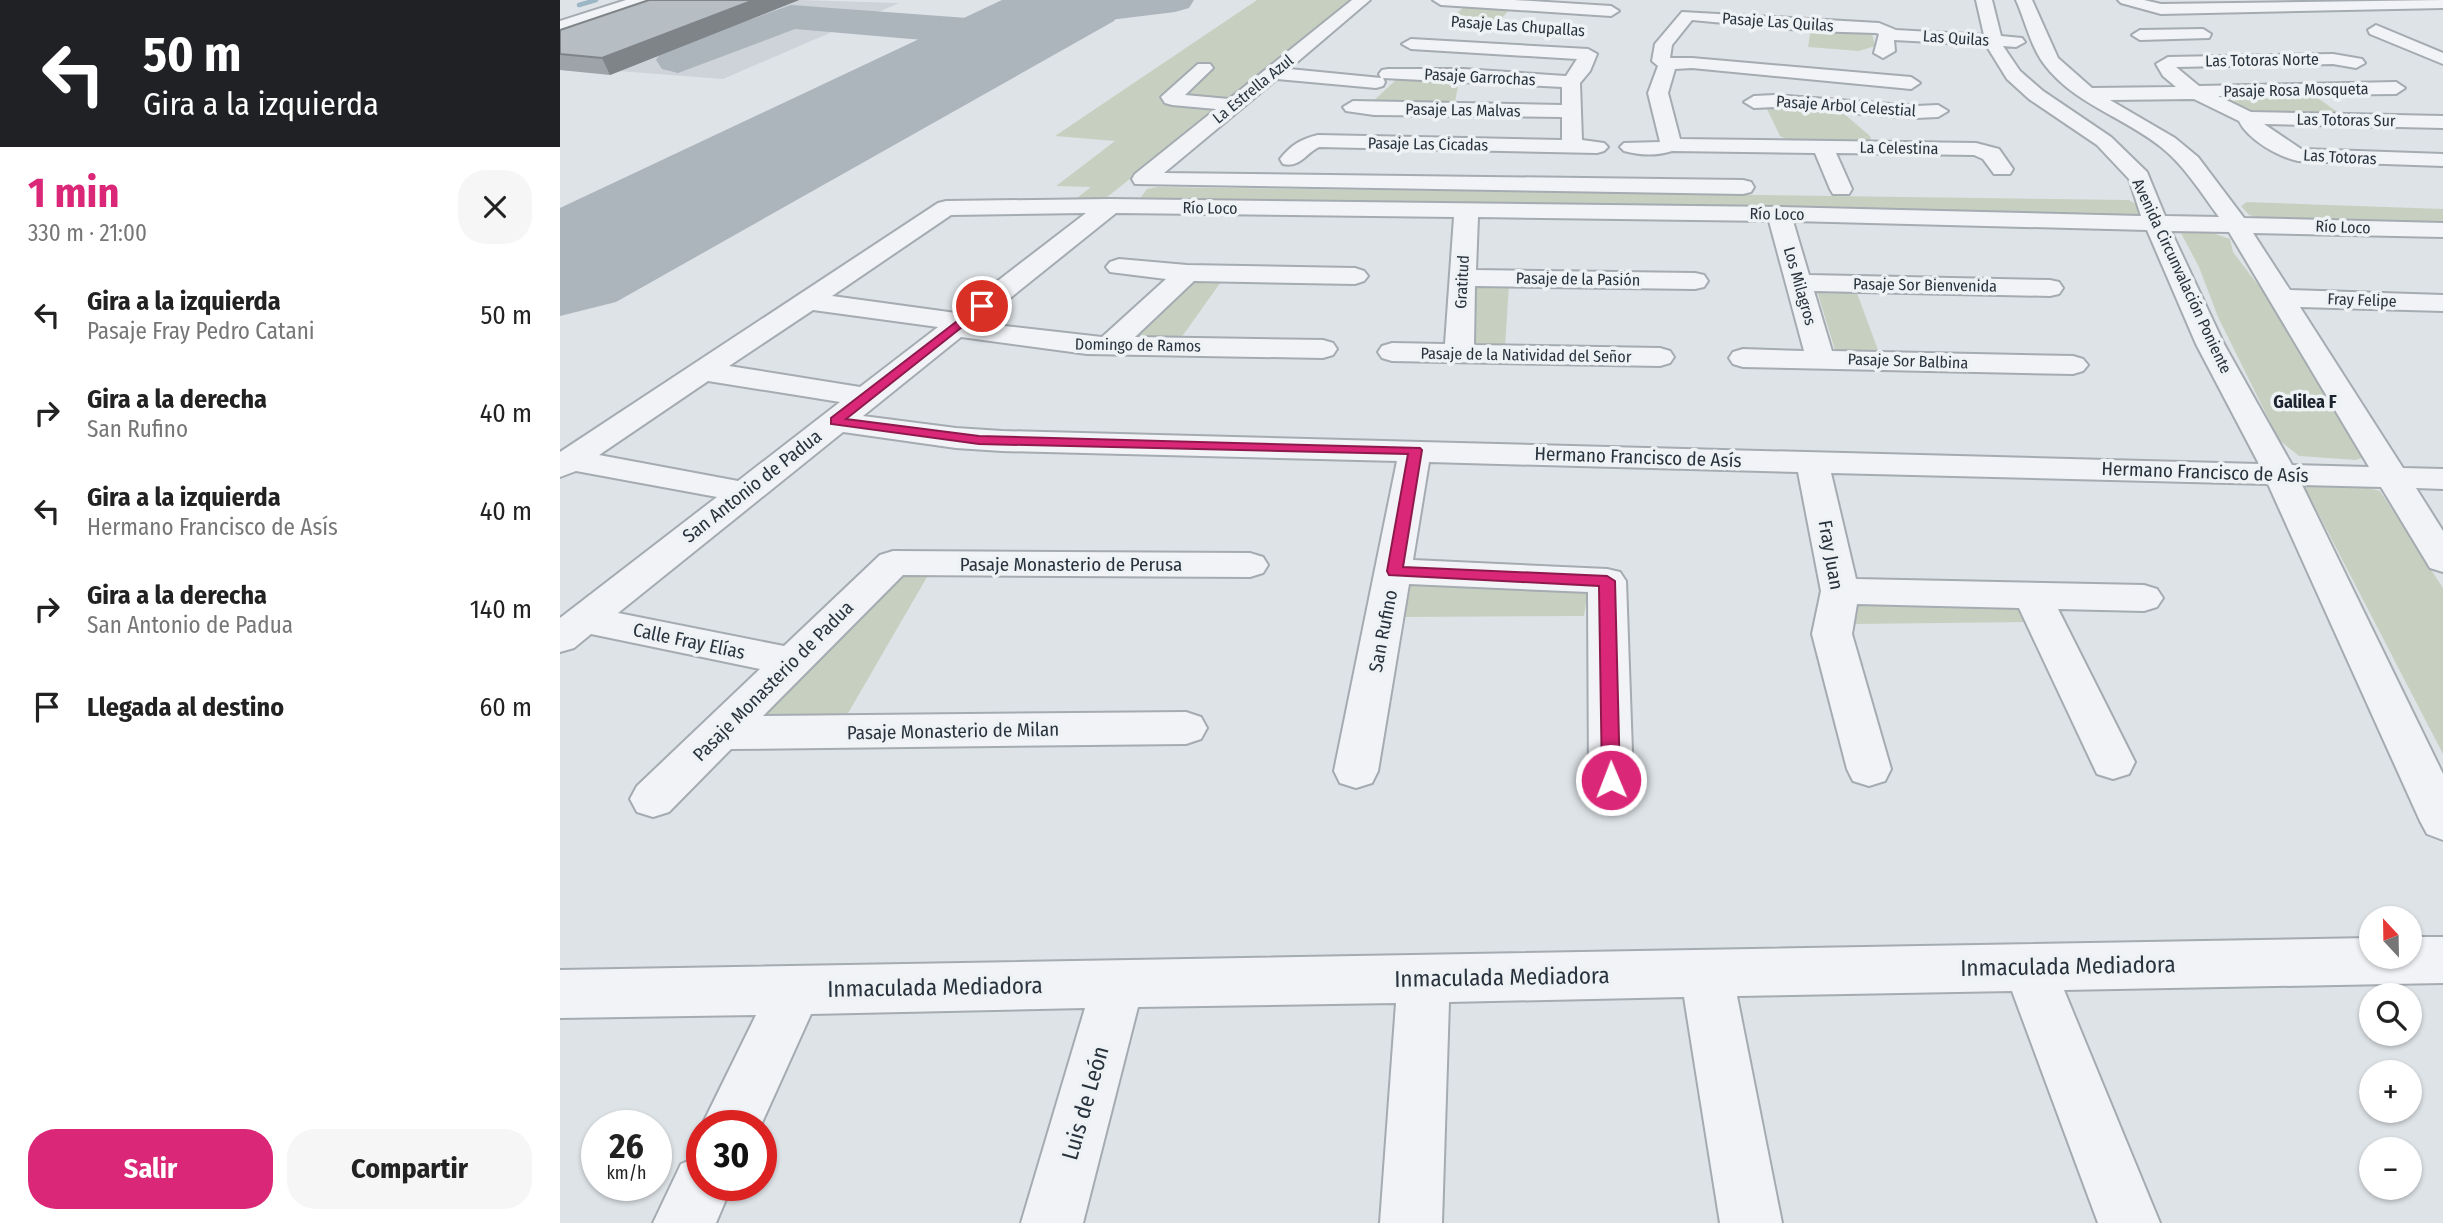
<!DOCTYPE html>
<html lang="es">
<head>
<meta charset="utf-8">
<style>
  :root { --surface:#fff; --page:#f6f6f6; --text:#222; --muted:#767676; --accent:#db2777 }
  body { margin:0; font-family:"Fira Sans Condensed",sans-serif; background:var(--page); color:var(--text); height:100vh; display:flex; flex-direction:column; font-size:26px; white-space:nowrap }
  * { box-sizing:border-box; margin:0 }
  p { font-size:23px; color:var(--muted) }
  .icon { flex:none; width:38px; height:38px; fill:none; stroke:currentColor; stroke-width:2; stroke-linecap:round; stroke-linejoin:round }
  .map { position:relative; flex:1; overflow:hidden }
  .drawer { display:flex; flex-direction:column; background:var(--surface); width:560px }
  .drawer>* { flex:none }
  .top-card { background:#202124; color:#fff; overflow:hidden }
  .needle { width:46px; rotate:338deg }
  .controls { position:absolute; left:1799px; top:906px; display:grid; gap:14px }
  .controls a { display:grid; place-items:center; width:63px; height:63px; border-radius:50%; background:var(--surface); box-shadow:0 2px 5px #0004; font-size:35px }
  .speed { position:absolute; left:21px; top:1110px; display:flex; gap:14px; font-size:35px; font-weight:700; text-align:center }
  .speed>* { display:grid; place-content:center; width:91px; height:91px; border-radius:50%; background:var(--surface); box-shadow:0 2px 5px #0004; line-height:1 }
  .speed small { font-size:18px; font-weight:400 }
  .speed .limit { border:10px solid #d22; background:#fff; color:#111 }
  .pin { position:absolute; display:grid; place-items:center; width:60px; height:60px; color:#fff; margin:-30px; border:4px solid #fff; border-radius:50%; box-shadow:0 2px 7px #0007 }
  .me { position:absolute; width:77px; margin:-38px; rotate:359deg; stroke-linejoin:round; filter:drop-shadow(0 0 5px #0008) }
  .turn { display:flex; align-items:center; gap:24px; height:147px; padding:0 28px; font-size:32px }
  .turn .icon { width:91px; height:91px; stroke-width:2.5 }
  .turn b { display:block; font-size:49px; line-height:60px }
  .round { display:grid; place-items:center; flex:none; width:74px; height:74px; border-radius:28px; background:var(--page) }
  .overview { display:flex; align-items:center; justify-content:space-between; height:119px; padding:0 28px }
  h1 { font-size:42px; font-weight:700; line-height:52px; color:var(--accent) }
  .button { display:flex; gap:14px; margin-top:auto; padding:14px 28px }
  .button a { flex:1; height:80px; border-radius:28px; background:var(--accent); color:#fff; font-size:28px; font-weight:700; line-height:80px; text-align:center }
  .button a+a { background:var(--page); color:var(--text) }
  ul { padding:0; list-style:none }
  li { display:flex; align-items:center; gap:21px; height:98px; padding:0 28px }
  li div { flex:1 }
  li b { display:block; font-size:26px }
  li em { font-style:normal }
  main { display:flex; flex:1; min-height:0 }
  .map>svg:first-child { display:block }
  .built { fill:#cdd3d9 }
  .green { fill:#c7d0c0 }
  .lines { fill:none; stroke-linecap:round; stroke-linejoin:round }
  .stream { stroke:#9bb6c5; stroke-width:4.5 }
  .taxiway { fill:#acb4bc; fill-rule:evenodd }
  .runway { fill:#acb4bc; fill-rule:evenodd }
  .minor-casing { stroke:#a4abb1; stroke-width:4 }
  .minor { fill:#f1f3f6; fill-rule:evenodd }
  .wall { fill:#9da3a8 }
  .shaded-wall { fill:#7f8488 }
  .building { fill:#b6bdc3; stroke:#7f8488; stroke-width:2 }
  .route { fill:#db2777; stroke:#8e194d; stroke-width:2 }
  .labels { text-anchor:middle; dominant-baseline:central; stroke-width:7; stroke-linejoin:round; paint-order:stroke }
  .far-street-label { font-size:16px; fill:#28333d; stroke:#eef2f5 }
  .far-neighbourhood-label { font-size:18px; font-weight:bold; fill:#1b242e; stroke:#eef2f5 }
  .street-label { font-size:19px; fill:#28333d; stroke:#eef2f5 }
  .near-street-label { font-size:23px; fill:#28333d; stroke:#eef2f5 }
</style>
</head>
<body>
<main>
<section class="drawer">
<div class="top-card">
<div class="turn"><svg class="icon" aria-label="left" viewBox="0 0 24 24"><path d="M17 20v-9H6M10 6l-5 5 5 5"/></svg><div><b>50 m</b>Gira a la izquierda</div></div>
</div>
<div class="overview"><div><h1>1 min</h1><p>330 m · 21:00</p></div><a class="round"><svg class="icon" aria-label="close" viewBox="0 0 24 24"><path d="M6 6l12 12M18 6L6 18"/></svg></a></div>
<ul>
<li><svg class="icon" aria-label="left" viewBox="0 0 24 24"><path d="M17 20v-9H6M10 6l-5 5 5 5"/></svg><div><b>Gira a la izquierda</b><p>Pasaje Fray Pedro Catani</p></div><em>50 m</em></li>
<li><svg class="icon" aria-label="right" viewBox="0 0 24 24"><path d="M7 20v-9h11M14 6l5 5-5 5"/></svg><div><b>Gira a la derecha</b><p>San Rufino</p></div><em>40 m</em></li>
<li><svg class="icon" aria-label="left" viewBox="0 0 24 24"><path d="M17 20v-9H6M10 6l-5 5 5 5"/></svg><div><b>Gira a la izquierda</b><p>Hermano Francisco de Asís</p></div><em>40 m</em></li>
<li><svg class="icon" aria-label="right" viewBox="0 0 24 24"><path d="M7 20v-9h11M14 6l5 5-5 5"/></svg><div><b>Gira a la derecha</b><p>San Antonio de Padua</p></div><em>140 m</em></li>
<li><svg class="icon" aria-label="arrive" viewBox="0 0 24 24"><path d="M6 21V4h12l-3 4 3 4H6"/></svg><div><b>Llegada al destino</b></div><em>60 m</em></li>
</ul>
<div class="button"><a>Salir</a><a>Compartir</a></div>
</section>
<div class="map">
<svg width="1883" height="1223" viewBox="0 0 1883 1223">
  <rect width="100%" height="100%" fill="#dee3e7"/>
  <!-- built -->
  <path class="built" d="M 239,0 L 339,3 L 163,79 L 58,71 Z"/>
  <!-- green -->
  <path class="green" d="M 697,0 L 795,0 L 541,202 L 517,198 L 531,187 L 496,186 L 555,141 L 495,136 Z
    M 906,5 L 952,6 L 938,23 L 902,22 L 893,17 Z
    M 1251,28 L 1312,33 L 1315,46 L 1299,51 L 1248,47 Z
    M 900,76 L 894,107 L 810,104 L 837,79 Z
    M 1751,93 L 1780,114 L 1710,115 L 1690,111 L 1658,96 Z
    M 1216,102 L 1282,112 L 1310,136 L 1312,143 L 1226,139 L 1220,136 L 1206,107 Z
    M 598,187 L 1569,200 L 1582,208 L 1581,215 L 1568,217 L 579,200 L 587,189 Z
    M 1687,202 L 1883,209 L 1883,225 L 1707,220 L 1689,215 L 1681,206 Z
    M 1644,230 L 1670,239 L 1673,252 L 1724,319 L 1804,457 L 1796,460 L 1739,456 L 1719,440 L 1658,317 L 1639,267 L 1621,233 Z
    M 634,277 L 663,279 L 621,338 L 570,338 Z
    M 915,284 L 949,285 L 945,347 L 910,349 Z
    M 1257,291 L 1297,293 L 1318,350 L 1275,350 Z
    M 1743,484 L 1797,485 L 1820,491 L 1883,588 L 1883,754 Z
    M 342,575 L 367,577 L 287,715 L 201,716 Z
    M 851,582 L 1028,589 L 1024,616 L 843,617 Z
    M 1295,602 L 1458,605 L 1470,622 L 1293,624 Z"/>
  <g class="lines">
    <!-- stream -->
    <path class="stream" d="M 19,5 L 36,0"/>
    <!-- taxiway -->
    <path class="taxiway" d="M 517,0 L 634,0 L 629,8 L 615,12 L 492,27 L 485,25 L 487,28 L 481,37 L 421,45 L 235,29 L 118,73 L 102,69 L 96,60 L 102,51 L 231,5 L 421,19 L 466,16 L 474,17 L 472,15 L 478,6 Z"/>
    <!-- runway -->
    <path class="runway" d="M 442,0 L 568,0 L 554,21 L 56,302 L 0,316 L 0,208 Z"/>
    <defs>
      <path id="minor" d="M 66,0 L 90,0 L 87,3 L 0,31 L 0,21 Z
        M 792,0 L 810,0 L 729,69 L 821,78 L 819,74 L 822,70 L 828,69 L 903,69 L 1006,76 L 1017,59 L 851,49 L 842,44 L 851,39 L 1028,49 L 1037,54 L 1030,71 L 1020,83 L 1022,140 L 1044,143 L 1048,147 L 1044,151 L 1037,153 L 759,147 C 745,154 740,168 723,164 L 720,159 C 731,145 741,139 758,135 L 1002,140 L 1002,117 L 814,115 L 786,111 L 783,107 L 793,101 L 1002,105 L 1002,87 L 823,78 L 825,82 L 823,86 L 816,88 L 717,79 L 604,173 L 1183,180 L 1191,182 L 1194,187 L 1191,192 L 1183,194 L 575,184 L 572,179 L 575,174 L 656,109 L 612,105 L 605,103 L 601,97 L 638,64 L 650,64 L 653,68 L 625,95 L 669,99 Z
        M 873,0 L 954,0 L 1051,6 L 1059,11 L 1051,16 L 881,5 Z
        M 1416,0 L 1432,0 L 1441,36 L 1462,38 L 1465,42 L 1456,47 L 1443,46 L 1460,71 L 1483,91 L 1551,137 L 1587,172 L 1605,216 L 1659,217 C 1641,193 1625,166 1601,147 C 1564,117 1514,104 1484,64 C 1471,47 1465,20 1456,0 L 1472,0 L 1498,58 L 1532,88 L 1616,87 L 1603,76 L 1596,64 L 1608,57 L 1773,54 L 1802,59 L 1805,63 L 1796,68 L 1773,64 L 1616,67 L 1639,86 L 1836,82 L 1845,88 L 1836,94 L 1658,96 L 1691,112 L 1883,116 L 1883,128 L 1704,124 L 1741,149 L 1883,154 L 1883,166 L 1738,161 C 1719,157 1688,140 1679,121 L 1634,99 L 1550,100 L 1615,138 L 1638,157 L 1684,218 L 1883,223 L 1883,237 L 1693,233 L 1730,290 L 1883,295 L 1883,311 L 1740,307 L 1843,468 L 1883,469 L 1883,489 L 1856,488 L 1883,531 L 1883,572 L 1870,568 L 1821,487 L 1742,485 L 1883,774 L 1883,840 L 1867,834 L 1860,821 L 1708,484 L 1271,473 L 1296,579 L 1584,585 L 1597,589 L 1603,598 L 1597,607 L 1584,611 L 1498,609 L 1575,762 L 1569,774 L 1553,779 L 1537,774 L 1459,608 L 1297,604 L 1292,634 L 1331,769 L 1325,781 L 1309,786 L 1293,781 L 1287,769 L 1252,634 L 1261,591 L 1238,472 L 869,462 L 853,560 L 1047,569 L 1060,572 L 1066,581 L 1073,780 L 1067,792 L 1051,797 L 1035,792 L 1029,780 L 1028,592 L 849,584 L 818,771 L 812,783 L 796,788 L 780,783 L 774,771 L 837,461 L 442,451 L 396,448 L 283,432 L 58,613 L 224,646 L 320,555 L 333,551 L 690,553 L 703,557 L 708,565 L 703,573 L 690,577 L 343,575 L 203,716 L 626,712 L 641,717 L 647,728 L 641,739 L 626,744 L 171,749 L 109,812 L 93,817 L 77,812 L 70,799 L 77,786 L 200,669 L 31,634 L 14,648 L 0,652 L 0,618 L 157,497 L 16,471 L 0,477 L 0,452 L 378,203 L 386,201 L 550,199 L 1219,207 L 1581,216 L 1569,179 L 1537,145 L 1469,99 L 1447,79 L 1426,45 L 1334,40 L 1335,51 L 1323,58 L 1314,53 L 1319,34 L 1316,33 L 1251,31 L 1132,20 L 1112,45 L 1110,58 L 1132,58 L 1351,77 L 1360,83 L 1351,89 L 1132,68 L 1115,69 L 1108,93 L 1120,139 L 1416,143 L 1439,149 L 1453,169 L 1450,174 L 1434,174 L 1423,159 L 1414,155 L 1276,153 L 1292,189 L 1289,194 L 1273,194 L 1270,189 L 1255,153 L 1112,151 C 1097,156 1079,155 1064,151 L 1060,147 L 1064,143 L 1100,142 L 1088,93 L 1098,66 L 1092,61 L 1095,44 L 1122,12 L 1319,23 L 1336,30 L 1424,35 ZM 526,213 L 396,313 L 272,296 L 391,215 ZM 556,213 L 894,217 L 885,344 L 832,343 L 822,346 L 818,352 L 822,358 L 832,361 L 1100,366 L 1110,363 L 1114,357 L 1110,351 L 1100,348 L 914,345 L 915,286 L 1135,289 L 1144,287 L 1148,281 L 1144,275 L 1135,273 L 916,270 L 918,217 L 1209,221 L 1244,351 L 1183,349 L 1173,352 L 1169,358 L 1173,364 L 1183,367 L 1513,374 L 1523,371 L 1528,365 L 1523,359 L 1513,356 L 1272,351 L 1254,291 L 1490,296 L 1499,294 L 1503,288 L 1499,282 L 1490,280 L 1249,275 L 1233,221 L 1587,230 L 1636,344 L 1699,464 L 442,431 L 396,428 L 303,416 L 401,337 L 527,354 L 763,358 L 773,355 L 777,349 L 773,343 L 763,340 L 575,337 L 634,281 L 795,284 L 804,281 L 808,276 L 804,271 L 795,268 L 627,265 L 559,259 L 550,262 L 546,267 L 550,272 L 606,279 L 542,337 L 419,323 ZM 1611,231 L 1669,232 L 1809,467 L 1732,465 L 1664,344 ZM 253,310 L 378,327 L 300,387 L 169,366 ZM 148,381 L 280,402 L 178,481 L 39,455 Z
        M 1558,0 L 1584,0 L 1601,4 L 1883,0 L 1883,8 L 1601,14 L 1561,3 Z
        M 1816,25 L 1883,53 L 1883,64 L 1810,34 L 1808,30 Z
        M 1643,29 L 1651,34 L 1649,38 L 1580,40 L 1572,35 L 1580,30 Z
        M 1215,95 L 1356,106 L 1378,105 L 1388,111 L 1378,117 L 1356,118 L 1215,107 L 1194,108 L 1184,102 L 1194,96 Z
        M 1850,937 L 1883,937 L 1883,983 L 1504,990 L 1600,1223 L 1538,1223 L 1452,991 L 1177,996 L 1222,1223 L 1160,1223 L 1124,997 L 889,1002 L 882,1223 L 820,1223 L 836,1003 L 578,1007 L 523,1223 L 461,1223 L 525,1008 L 251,1014 L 201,1125 L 142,1125 L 196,1015 L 0,1018 L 0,970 L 1811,938 L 1811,957 L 1850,957 Z
        M 142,1155 L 142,1185 L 172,1185 L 156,1223 L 93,1223 L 121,1164 Z"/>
    </defs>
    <!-- minor casing -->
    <use href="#minor" class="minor-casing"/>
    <!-- minor -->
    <use href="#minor" class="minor"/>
  </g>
  <!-- wall -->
  <path class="wall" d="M 89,0 L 239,0 L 50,75 L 0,70 L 0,30 Z"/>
  <!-- shaded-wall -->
  <path class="shaded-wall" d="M 194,0 L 239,0 L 50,75 L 42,58 Z"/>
  <!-- building -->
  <path class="building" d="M 89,0 L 194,0 L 42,58 L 0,54 L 0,30 Z"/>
  <!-- route -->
  <path class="route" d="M 422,302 L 428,306 L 426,308 L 286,419 L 419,436 L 860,448 L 862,450 L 843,567 L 1047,576 L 1055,581 L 1060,780 L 1058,785 L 1051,787 L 1045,785 L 1042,780 L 1039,586 L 829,575 L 827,571 L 848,454 L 419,444 L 271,424 L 271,418 Z"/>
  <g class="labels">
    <!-- far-street labels -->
    <g class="far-street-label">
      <text transform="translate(1218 22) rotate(4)">Pasaje Las Quilas</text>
      <text transform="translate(958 26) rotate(4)">Pasaje Las Chupallas</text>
      <text transform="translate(1396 38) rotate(4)">Las Quilas</text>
      <text transform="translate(1702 60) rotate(-1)">Las Totoras Norte</text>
      <text transform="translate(920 77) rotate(3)">Pasaje Garrochas</text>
      <text transform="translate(693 89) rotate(-39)">La Estrella Azul</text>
      <text transform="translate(1736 90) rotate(-1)">Pasaje Rosa Mosqueta</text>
      <text transform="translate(1286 106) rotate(4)">Pasaje Arbol Celestial</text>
      <text transform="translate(903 110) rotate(1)">Pasaje Las Malvas</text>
      <text transform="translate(1786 120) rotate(1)">Las Totoras Sur</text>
      <text transform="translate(868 144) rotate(1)">Pasaje Las Cicadas</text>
      <text transform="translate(1339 148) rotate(1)">La Celestina</text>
      <text transform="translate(1780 157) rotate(3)">Las Totoras</text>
      <text transform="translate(650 208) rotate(1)">Río Loco</text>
      <text transform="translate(1217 214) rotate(1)">Río Loco</text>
      <text transform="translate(1783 227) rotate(2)">Río Loco</text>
      <text transform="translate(1622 276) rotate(65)">Avenida Circunvalación Poniente</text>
      <text transform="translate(1018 279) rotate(1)">Pasaje de la Pasión</text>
      <text transform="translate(902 282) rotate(-87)">Gratitud</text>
      <text transform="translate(1365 285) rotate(1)">Pasaje Sor Bienvenida</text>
      <text transform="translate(1240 286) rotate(74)">Los Milagros</text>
      <text transform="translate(1802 300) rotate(2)">Fray Felipe</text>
      <text transform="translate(578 345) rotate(1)">Domingo de Ramos</text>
      <text transform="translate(966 355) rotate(1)">Pasaje de la Natividad del Señor</text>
      <text transform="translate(1348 361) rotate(2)">Pasaje Sor Balbina</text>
    </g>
    <!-- far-neighbourhood labels -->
    <g class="far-neighbourhood-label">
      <text x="1745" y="402">Galilea F</text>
    </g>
    <!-- street labels -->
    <g class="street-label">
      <text transform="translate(1078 457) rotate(2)">Hermano Francisco de Asís</text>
      <text transform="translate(1645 472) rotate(2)">Hermano Francisco de Asís</text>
      <text transform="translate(192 486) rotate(-38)">San Antonio de Padua</text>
      <text transform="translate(1271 555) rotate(80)">Fray Juan</text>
      <text x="511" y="564">Pasaje Monasterio de Perusa</text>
      <text transform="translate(823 631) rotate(-79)">San Rufino</text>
      <text transform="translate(129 641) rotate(12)">Calle Fray Elías</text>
      <text transform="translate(213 681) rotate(-45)">Pasaje Monasterio de Padua</text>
      <text transform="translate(393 731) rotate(-1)">Pasaje Monasterio de Milan</text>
    </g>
    <!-- near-street labels -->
    <g class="near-street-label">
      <text transform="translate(1508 966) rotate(-1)">Inmaculada Mediadora</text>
      <text transform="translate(942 977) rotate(-1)">Inmaculada Mediadora</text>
      <text transform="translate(375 987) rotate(-1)">Inmaculada Mediadora</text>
      <text transform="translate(525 1103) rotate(-74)">Luis de León</text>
    </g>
  </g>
</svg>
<div class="controls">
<a><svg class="needle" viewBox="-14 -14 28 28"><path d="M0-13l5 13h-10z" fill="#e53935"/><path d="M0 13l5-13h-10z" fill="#767676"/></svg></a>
<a><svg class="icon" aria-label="search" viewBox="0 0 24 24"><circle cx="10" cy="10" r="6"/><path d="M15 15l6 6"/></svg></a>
<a>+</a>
<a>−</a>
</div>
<div class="speed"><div>26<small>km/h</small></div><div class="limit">30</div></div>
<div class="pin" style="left:422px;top:306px;background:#d93025"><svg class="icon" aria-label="arrive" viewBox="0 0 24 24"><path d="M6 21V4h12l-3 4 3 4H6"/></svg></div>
<svg class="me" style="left:1051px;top:780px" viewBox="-20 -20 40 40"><circle r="17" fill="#db2777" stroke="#fff" stroke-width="3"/><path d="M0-11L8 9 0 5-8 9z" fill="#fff"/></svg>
</div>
</main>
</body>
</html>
